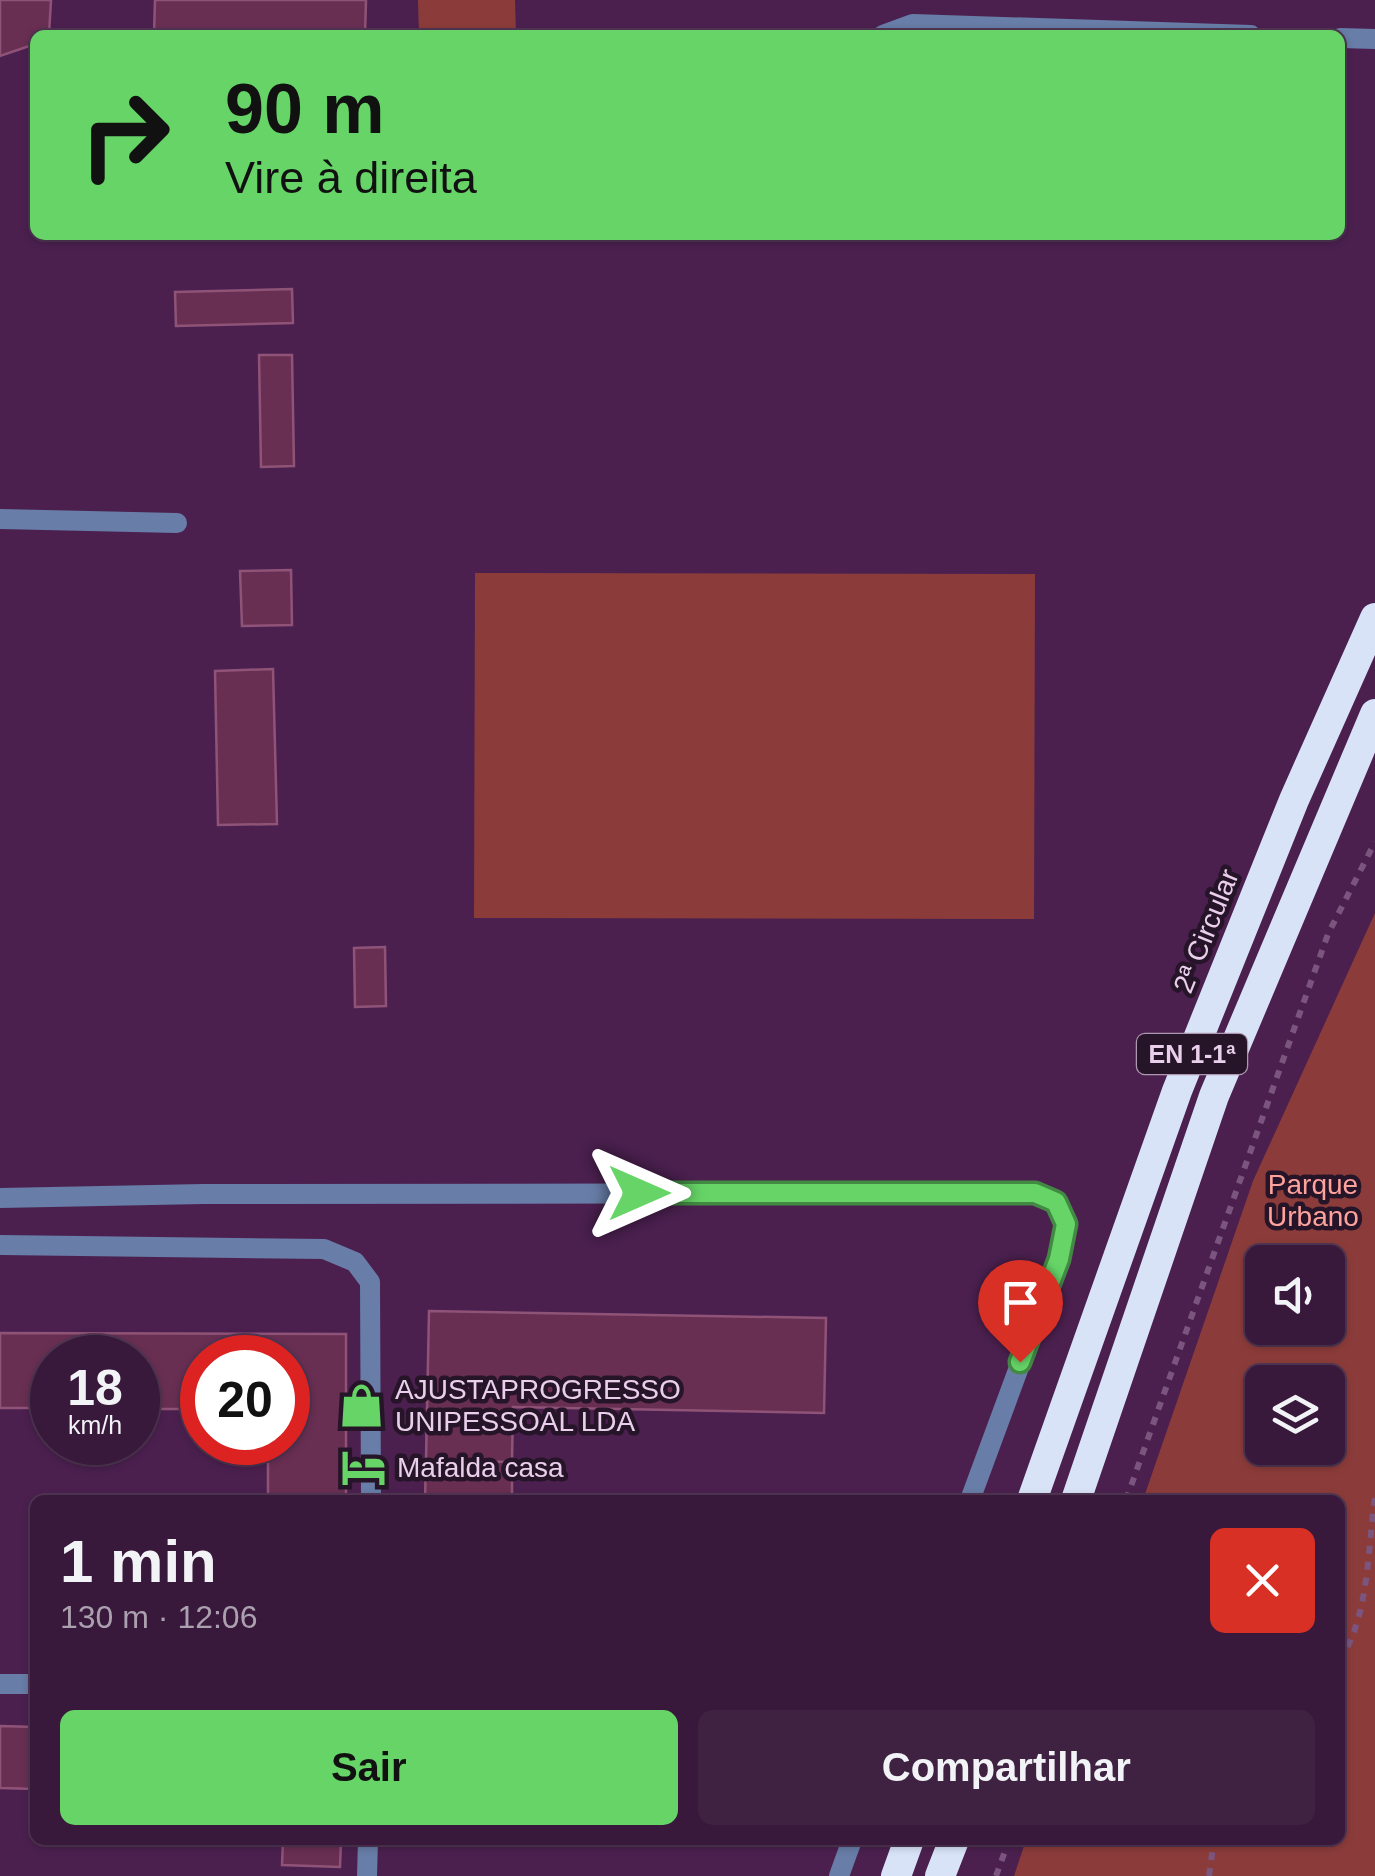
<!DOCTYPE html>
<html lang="pt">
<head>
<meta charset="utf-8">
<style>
  :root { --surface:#38183b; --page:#3f2142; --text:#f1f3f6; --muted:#aba0af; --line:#523755; --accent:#66d467 }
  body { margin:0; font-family:Arial,sans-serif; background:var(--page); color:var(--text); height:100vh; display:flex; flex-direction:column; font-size:38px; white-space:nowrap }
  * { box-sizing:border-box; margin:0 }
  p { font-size:32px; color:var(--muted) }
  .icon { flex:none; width:55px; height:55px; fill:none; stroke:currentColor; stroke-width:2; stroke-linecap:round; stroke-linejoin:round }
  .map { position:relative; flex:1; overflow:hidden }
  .side { position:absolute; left:30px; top:1495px; width:1315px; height:350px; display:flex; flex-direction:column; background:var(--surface); border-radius:15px; box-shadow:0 2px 8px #0004,0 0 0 2px var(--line) }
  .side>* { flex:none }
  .guide { position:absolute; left:30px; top:30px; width:1315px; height:210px; border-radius:15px; box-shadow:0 2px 8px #0004,0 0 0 2px var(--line); background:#66d467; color:#111; overflow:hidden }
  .tools { position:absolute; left:1245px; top:1245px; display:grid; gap:20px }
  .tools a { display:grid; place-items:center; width:100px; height:100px; border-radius:15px; background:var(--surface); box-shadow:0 2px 8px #0004,0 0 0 2px var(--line); font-size:50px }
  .speed { position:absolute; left:30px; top:1335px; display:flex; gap:20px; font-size:50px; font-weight:700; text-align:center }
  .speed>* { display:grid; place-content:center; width:130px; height:130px; border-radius:50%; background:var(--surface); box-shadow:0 2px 8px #0004,0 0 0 2px var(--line); line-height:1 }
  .speed small { font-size:25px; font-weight:400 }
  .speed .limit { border:15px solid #d22; background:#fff; color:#111 }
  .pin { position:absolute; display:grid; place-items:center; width:85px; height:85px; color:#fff; margin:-102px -42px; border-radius:50% 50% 50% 0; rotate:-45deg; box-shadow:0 0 10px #0007 }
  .pin .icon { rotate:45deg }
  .me { position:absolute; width:110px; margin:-55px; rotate:90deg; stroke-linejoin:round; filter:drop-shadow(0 0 8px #0008) }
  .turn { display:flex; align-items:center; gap:35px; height:210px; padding:0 30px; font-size:45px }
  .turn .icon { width:130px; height:130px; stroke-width:2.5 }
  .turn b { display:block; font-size:70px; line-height:85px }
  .round { display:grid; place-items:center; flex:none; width:105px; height:105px; border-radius:15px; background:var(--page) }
  .headline { display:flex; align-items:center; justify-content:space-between; height:170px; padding:0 30px }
  h1 { font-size:60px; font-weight:800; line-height:75px }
  .button { display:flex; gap:20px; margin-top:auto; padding:20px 30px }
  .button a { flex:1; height:115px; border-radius:15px; background:var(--accent); color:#111; font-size:40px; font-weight:800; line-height:115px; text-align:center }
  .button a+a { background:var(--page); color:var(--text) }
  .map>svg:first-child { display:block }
  .green { fill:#8b3c3a; fill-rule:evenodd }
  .building { fill:#682f53; stroke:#905378; stroke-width:2.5 }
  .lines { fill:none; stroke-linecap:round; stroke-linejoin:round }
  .path { stroke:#7b557e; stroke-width:6; stroke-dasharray:8 8; stroke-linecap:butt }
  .lane { stroke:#687da7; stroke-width:20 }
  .street { stroke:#687da7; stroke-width:20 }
  .highway { stroke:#d8e3f8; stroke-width:30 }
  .route-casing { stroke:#428a43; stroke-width:25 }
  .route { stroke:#66d467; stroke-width:18 }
  .labels { text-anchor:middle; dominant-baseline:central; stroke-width:9; stroke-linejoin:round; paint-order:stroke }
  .shield { fill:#261428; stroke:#ae97b0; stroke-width:2.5 }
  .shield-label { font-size:25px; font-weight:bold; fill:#e9cfeb }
  .street-label { font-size:28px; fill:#e9cfeb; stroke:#261428 }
  .park-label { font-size:28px; fill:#fea29c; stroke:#261428 }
  .poi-label { font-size:28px; fill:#e9cfeb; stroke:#261428; text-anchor:start }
</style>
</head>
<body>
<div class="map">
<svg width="1375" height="1876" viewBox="0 0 1375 1876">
  <rect width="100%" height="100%" fill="#4b204f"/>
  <!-- green -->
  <path class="green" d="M 418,0 L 515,0 L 516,35 L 419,35 Z
    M 475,573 L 1035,574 L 1034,919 L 474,918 Z
    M 1375,913 L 1375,1876 L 1014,1876 L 1026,1840 L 1340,1840 L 1340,1500 L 1143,1500 L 1253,1181 ZM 1262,1262 L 1328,1262 L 1328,1328 L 1262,1328 ZM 1262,1382 L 1328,1382 L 1328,1448 L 1262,1448 Z"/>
  <!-- building -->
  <path class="building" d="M 0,0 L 51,0 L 49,35 L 35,35 L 35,44 L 0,56 Z
    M 155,0 L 366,0 L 365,35 L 154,35 Z
    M 292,289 L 293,323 L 176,326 L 175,292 Z
    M 259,355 L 292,355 L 294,466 L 261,467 Z
    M 291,570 L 292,625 L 242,626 L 240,571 Z
    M 273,669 L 277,824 L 218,825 L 215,671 Z
    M 385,947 L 386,1006 L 355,1007 L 354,948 Z
    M 429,1311 L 826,1318 L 824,1413 L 513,1407 L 512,1462 L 426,1460 Z
    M 0,1333 L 346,1334 L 346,1500 L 268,1500 L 268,1442 L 288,1442 L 288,1358 L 202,1358 L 202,1409 L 138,1409 L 138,1358 L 52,1358 L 52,1408 L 0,1408 Z
    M 426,1460 L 512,1462 L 512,1500 L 425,1500 Z
    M 0,1726 L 35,1727 L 35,1789 L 0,1788 Z
    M 283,1840 L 341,1840 L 340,1867 L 282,1865 Z"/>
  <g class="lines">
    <!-- path -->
    <path class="path" d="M 1126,1500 L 1328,934 L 1375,842
      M 1340,1661 C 1370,1612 1367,1552 1375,1498
      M 996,1876 L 1009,1840
      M 1209,1876 L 1214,1840"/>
    <!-- lane -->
    <path class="lane" d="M 883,35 L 913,24 L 1251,35
      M 1340,38 L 1375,39
      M 0,519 L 177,523
      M 0,1198 L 203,1194 L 1035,1193 L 1056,1202 L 1066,1224 L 1059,1259 L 970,1500
      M 839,1876 L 852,1840"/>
    <!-- street -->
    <path class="street" d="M 1,1245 L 324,1249 L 355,1262 L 370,1282 L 371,1500
      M 0,1684 L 35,1684
      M 367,1876 L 368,1840"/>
    <!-- highway -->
    <path class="highway" d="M 1032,1500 L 1177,1091 L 1294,800 L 1375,618
      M 1076,1500 L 1214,1096 L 1375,714
      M 896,1876 L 909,1840
      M 940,1876 L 954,1840"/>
  </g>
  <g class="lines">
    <defs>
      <path id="route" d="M 639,1193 L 1035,1193 L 1056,1202 L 1066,1224 L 1059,1259 L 1020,1362"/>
    </defs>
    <!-- route casing -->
    <use href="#route" class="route-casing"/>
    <!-- route -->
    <use href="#route" class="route"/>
  </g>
  <!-- icons -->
  <defs>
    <symbol id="shop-bare" viewBox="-9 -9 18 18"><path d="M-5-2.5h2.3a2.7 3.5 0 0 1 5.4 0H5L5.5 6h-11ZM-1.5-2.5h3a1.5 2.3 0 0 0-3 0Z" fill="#66d467" stroke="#261428" stroke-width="2.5" paint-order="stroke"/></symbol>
    <symbol id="hotel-bare" viewBox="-9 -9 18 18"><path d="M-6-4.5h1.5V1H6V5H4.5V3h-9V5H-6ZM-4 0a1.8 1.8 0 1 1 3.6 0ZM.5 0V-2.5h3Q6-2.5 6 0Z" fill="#66d467" stroke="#261428" stroke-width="2.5" paint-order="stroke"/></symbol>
  </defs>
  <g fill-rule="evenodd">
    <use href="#shop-bare" x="330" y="1374" width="63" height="63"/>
    <use href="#hotel-bare" x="332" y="1436" width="63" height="63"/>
  </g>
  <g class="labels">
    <!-- shield labels -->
    <rect class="shield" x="1137" y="1034" width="110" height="40" rx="8"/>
    <g class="shield-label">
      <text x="1192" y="1054">EN 1-1ª</text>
    </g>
    <!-- street labels -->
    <g class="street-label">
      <text transform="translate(1206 931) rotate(-68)">2ª Circular</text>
    </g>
    <!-- park labels -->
    <g class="park-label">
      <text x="1313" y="1184">Parque<tspan x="1313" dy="32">Urbano</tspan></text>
    </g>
    <!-- poi labels -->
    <g class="poi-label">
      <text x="395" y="1389">AJUSTAPROGRESSO<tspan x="395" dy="32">UNIPESSOAL LDA</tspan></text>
      <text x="397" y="1467">Mafalda casa</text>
    </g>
  </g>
</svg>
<div class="tools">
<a><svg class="icon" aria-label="sound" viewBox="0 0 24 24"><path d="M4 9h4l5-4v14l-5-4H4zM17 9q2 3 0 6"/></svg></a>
<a><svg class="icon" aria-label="layers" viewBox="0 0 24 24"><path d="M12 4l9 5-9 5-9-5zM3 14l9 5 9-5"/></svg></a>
</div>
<div class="speed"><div>18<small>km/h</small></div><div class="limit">20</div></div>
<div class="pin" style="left:1020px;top:1362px;background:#d93025"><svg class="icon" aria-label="arrive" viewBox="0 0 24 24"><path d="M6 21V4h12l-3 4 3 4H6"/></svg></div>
<svg class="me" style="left:639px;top:1193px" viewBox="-20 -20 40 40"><path d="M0-17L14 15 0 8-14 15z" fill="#66d467" stroke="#fff" stroke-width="4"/></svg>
<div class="guide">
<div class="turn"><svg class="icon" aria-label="right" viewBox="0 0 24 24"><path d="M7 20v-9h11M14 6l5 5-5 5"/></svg><div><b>90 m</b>Vire à direita</div></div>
</div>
<section class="side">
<div class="headline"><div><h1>1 min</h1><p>130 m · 12:06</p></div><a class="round" style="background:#d93025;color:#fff"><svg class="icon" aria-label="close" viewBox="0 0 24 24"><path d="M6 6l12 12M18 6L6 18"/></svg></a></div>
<div class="button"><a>Sair</a><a>Compartilhar</a></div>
</section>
</div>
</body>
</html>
